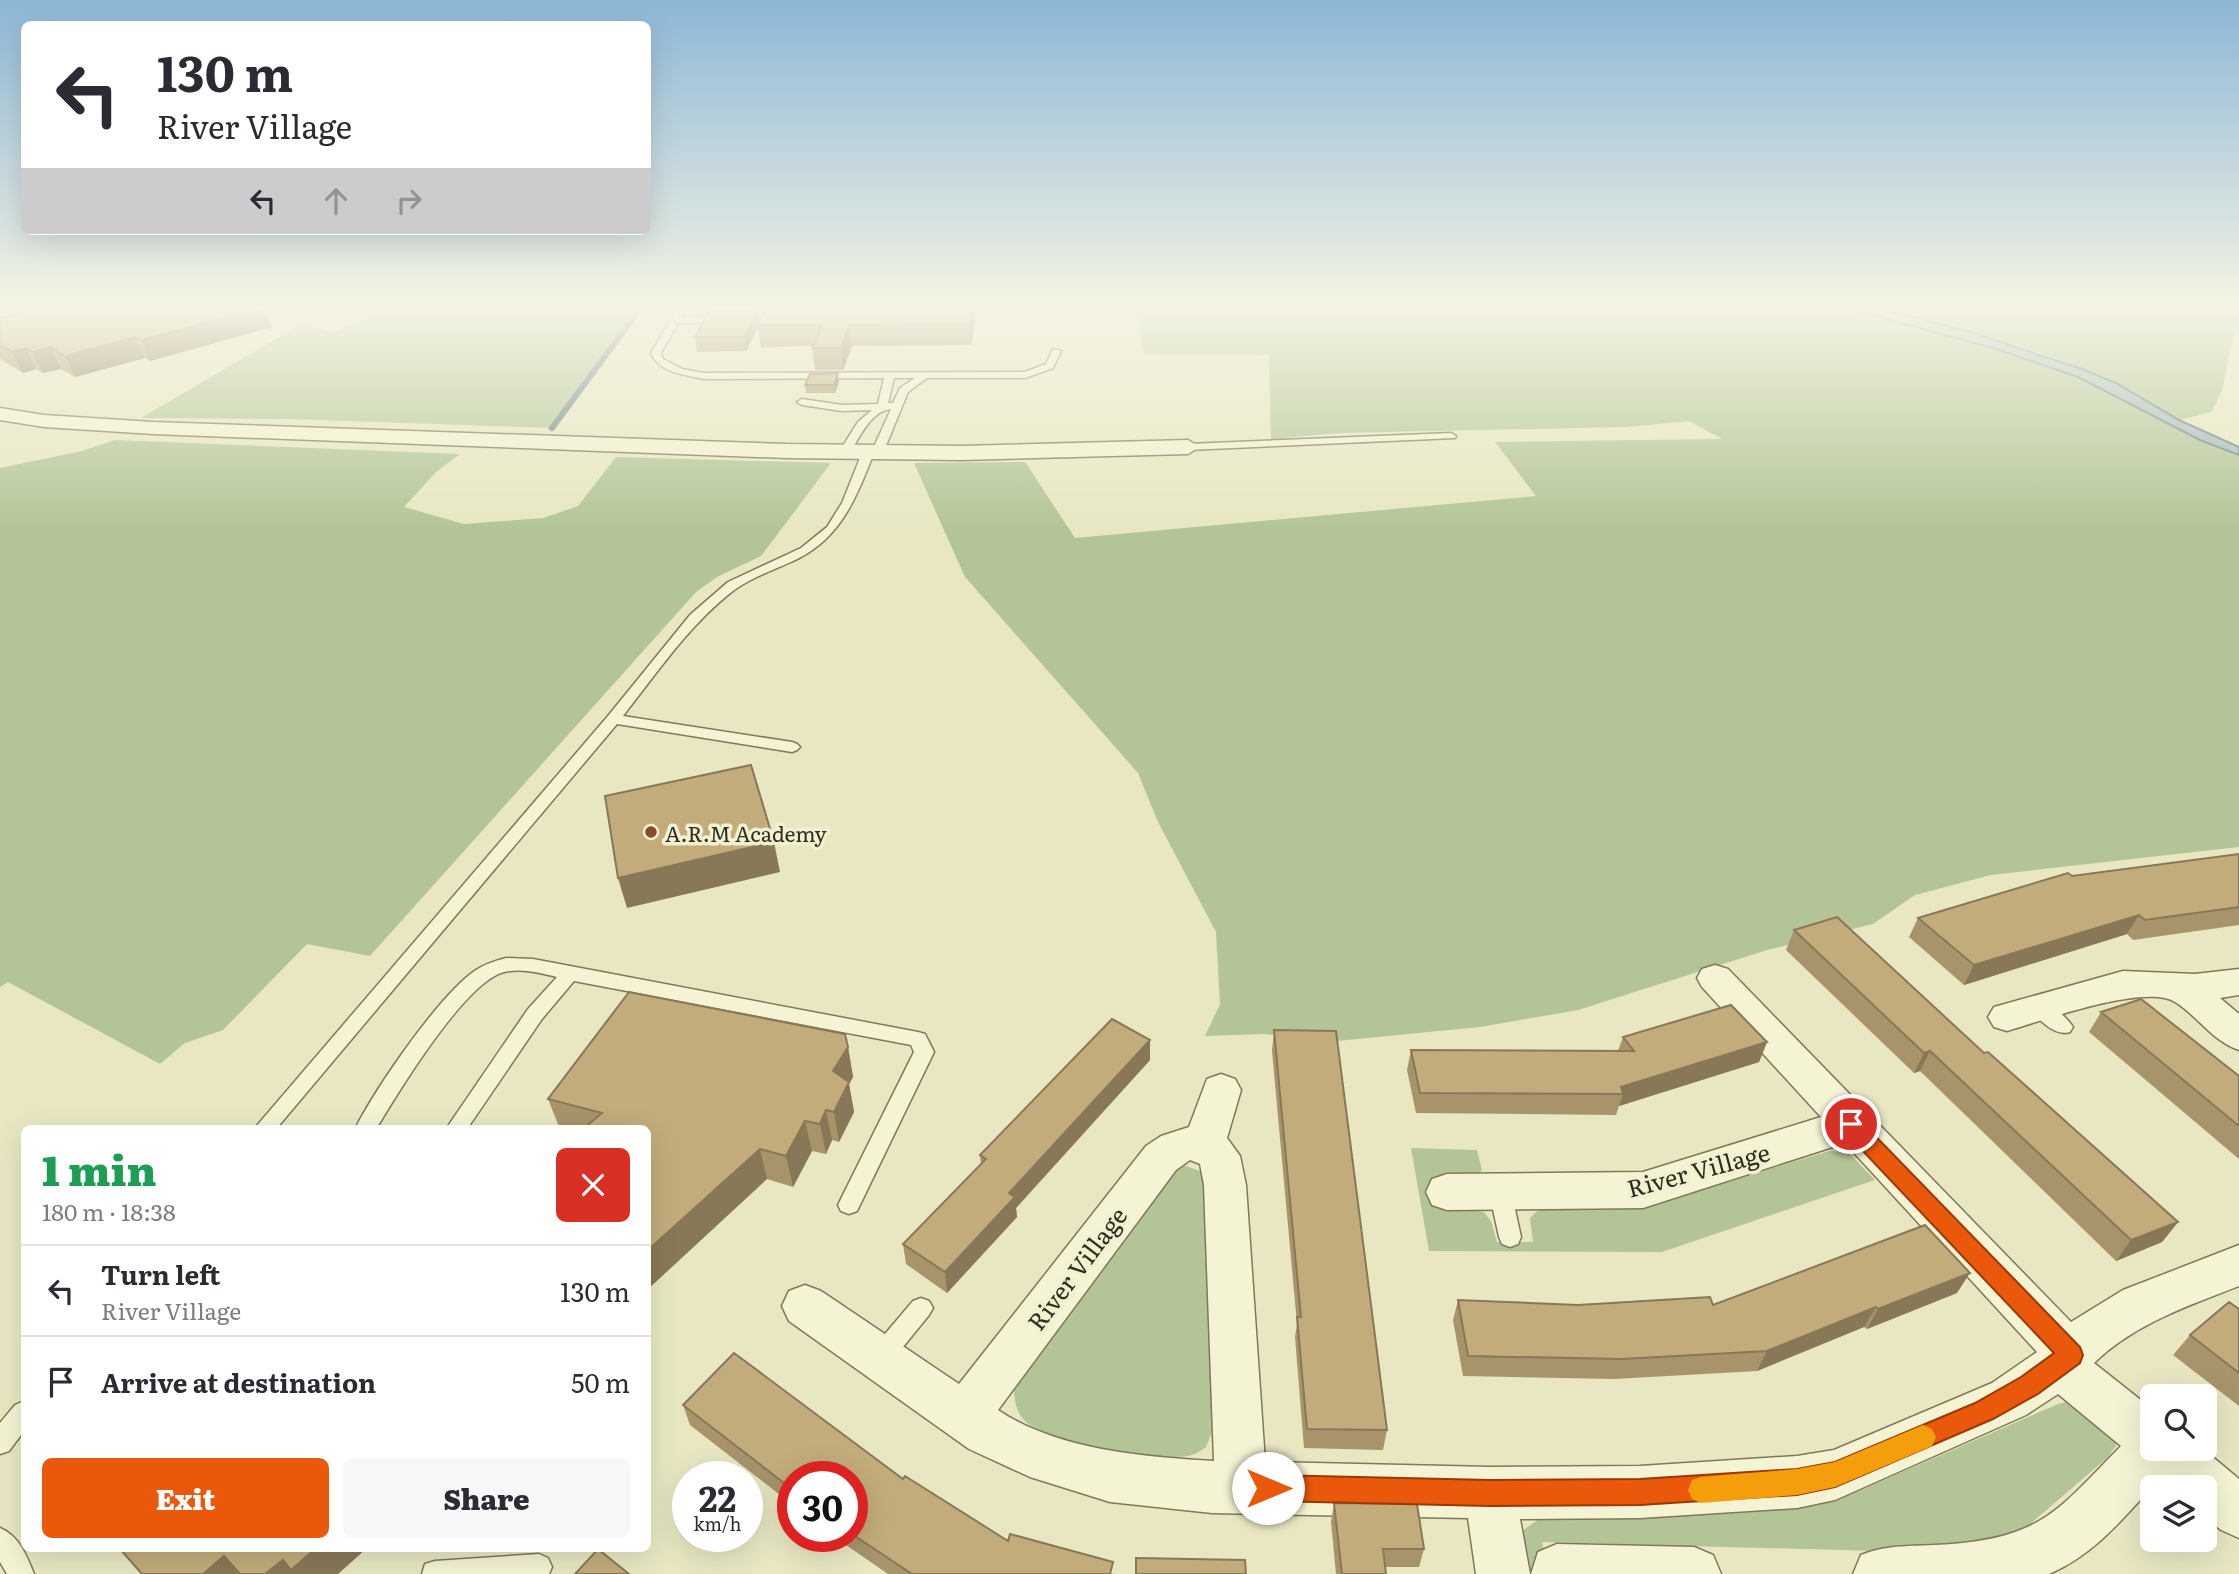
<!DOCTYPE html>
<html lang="en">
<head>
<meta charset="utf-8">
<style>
  :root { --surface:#fff; --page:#f7f7f7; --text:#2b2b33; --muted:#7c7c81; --line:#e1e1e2; --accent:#ea580c }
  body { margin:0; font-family:Literata,serif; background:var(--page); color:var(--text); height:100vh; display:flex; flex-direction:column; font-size:26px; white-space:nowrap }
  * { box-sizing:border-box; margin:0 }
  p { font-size:23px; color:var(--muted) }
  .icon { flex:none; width:38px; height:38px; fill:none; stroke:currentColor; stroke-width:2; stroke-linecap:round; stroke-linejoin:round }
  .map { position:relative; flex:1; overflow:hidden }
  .side { position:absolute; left:21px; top:1125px; width:630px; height:427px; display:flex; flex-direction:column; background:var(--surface); border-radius:10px; box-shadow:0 7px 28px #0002 }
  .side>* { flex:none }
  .hud { position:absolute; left:21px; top:21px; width:630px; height:214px; border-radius:10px; box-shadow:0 7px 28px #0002; background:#fff; color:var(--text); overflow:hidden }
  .buttons { position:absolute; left:2140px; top:1384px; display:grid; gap:14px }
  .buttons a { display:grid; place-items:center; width:77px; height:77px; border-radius:10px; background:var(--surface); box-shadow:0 7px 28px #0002; font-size:35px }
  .speed { position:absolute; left:672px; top:1461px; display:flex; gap:14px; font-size:35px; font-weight:700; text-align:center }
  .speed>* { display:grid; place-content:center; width:91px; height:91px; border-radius:50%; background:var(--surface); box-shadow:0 7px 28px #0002; line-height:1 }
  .speed small { font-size:18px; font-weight:400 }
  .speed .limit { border:10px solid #d22; background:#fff; color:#111 }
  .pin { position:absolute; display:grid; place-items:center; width:60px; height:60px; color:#fff; margin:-30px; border:4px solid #fff; border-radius:50%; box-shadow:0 2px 7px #0007 }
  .me { position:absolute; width:77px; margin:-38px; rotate:90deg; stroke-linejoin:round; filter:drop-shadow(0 0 5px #0008) }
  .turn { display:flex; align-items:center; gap:24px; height:147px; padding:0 21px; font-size:32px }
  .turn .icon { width:91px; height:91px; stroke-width:2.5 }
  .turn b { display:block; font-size:49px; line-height:60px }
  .lanes { display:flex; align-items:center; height:66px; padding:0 21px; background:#0003; justify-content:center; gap:35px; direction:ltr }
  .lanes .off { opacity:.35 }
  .round { display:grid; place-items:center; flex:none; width:74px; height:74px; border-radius:10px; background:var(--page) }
  .summary { display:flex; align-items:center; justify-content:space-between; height:119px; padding:0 21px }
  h1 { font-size:42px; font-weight:800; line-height:52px; color:#1e9e55 }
  .action { display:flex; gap:14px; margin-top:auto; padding:14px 21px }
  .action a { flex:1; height:80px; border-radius:10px; background:var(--accent); color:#fff; font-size:28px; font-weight:800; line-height:80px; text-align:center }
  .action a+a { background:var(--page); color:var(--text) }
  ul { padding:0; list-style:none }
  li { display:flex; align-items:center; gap:21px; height:91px; padding:0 21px; border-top:2px solid var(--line) }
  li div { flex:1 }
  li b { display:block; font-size:26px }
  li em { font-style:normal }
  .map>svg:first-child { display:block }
  .green { fill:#b3c597 }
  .water { fill:#a4bbbb; stroke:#6c8788; stroke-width:2 }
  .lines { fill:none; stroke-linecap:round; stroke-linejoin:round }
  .stream { stroke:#6c8788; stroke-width:6 }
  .lane-casing { stroke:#80785b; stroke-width:3 }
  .street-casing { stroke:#80785b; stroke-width:3 }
  .lane { fill:#f4f3d4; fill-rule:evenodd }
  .street { fill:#f4f3d4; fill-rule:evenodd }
  .wall { fill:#a7946b }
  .shaded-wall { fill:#887857 }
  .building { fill:#c2ac7c; stroke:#887857; stroke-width:2 }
  .route { fill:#ea580c; stroke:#983908; stroke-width:2 }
  .slow { fill:#f59e0b }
  .poi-dot { fill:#884832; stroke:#f1f0d0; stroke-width:2.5 }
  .labels { text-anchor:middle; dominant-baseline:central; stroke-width:7; stroke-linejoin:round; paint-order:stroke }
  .poi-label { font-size:21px; fill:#312c1e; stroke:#f1f0d0; text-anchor:start }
  .near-street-label { font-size:24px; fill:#312c1e; stroke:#f1f0d0 }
</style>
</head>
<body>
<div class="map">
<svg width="2239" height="1574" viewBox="0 0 2239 1574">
  <rect width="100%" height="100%" fill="#e8e7c2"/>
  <!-- green -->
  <path class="green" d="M 379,309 L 640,309 L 552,428 L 286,419 L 141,418 L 303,323 L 334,333 Z
    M 1136,309 L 1850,309 L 1993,348 L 2078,377 L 2200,440 L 2239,455 L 2239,847 L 1991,875 L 1915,895 L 1873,924 L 1767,950 L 1578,1010 L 1480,1027 L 1337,1041 L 1264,1034 L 1205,1036 L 1220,1004 L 1216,932 L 1158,822 L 1138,773 L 965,577 L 914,463 L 1025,462 L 1075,538 L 1536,496 L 1495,442 L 1722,439 L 1689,421 L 1627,427 L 1341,433 L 1271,439 L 1269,355 L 1144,354 Z
    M 1881,309 L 2239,309 L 2239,331 L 2234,331 L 2222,391 L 2211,412 L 2179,420 C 2157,408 2136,392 2113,382 C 2040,348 1959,329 1881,309 Z
    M 115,440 L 460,454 L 436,472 L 404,507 L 464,524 L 543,518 L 578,506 L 616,457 L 831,463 L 761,556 L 717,577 L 696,592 L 370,956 L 307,944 L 223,1030 L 185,1043 L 160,1064 L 8,982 L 0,987 L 0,468 L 82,451 Z
    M 1411,1148 L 1477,1150 L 1482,1170 L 1478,1174 L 1438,1176 L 1446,1204 L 1484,1212 L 1491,1221 L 1497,1242 L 1533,1242 L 1530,1218 L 1540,1208 L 1552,1205 L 1641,1208 L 1829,1151 L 1848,1152 L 1875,1180 L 1662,1252 L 1429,1251 Z
    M 1186,1166 L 1205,1173 L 1217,1419 L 1206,1447 C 1200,1451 1195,1455 1187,1456 C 1155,1462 1051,1443 1026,1422 C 1016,1413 1014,1400 1014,1387 L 1175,1167 Z
    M 2071,1401 L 2113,1431 L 2116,1446 L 2107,1458 L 2021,1532 L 2005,1540 L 1914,1552 L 1542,1542 L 1549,1574 L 1526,1574 L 1522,1531 L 1542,1517 L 1735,1513 L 1852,1494 L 2058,1404 Z"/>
  <!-- water -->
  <path class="water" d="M 1850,309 L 1881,309 L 1967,331 L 2082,369 L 2116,383 L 2179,420 L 2239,447 L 2239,455 L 2200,440 L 2078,377 L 1993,348 Z"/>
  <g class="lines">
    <!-- stream -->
    <path class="stream" d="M 552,428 L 640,309"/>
    <defs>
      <path id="lane" d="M 677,309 L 685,309 L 681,317 L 780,317 L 785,320 L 780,323 L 678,323 L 661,353 L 663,359 L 682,369 L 704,373 L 1025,372 L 1046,364 L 1053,349 L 1061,351 L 1053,368 L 1025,378 L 927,378 L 908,392 L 883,453 L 877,456 L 873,455 C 855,501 839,541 791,562 C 769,572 747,579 729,594 C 687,628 656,674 623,716 L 792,742 L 797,744 L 800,747 L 797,750 L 792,752 L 617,724 L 276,1129 L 254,1129 L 608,716 L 690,615 L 728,582 L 801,548 L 827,527 L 842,503 L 862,453 L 868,450 L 872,451 L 891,409 C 870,411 859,439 849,454 L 845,455 L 839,452 L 858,422 L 872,410 L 842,411 L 802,405 L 797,402 L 802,399 L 842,405 L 878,404 L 884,378 L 704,379 C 685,375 659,373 651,353 ZM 894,378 L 915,378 L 900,388 L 893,403 L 888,403 Z
        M 1451,433 L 1456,436 L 1455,438 L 1188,450 L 1183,447 L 1188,444 Z
        M 506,958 L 533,959 L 918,1032 L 925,1034 L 934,1052 L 857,1211 L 849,1214 L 841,1211 L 838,1205 L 914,1052 L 911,1045 L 574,981 L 542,1019 L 467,1129 L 446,1129 L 528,1009 L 557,977 C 540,973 521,968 504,972 C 465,982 397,1094 376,1129 L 355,1129 C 376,1088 439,995 476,970 C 485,964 495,961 506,958 Z
        M 2039,1000 C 2051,1004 2066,1016 2073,1027 L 2070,1032 C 2055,1037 2037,1019 2030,1007 L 2032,1002 Z
        M 1500,1182 L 1508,1185 L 1511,1191 L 1521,1237 L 1518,1244 L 1510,1247 L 1502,1244 L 1499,1237 L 1489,1191 L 1492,1185 Z
        M 921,1298 L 929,1301 L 933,1308 L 929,1315 L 890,1363 L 882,1366 L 874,1363 L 870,1355 L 874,1347 L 913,1301 Z
        M 24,1401 L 24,1431 L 9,1451 L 0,1454 L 0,1423 L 15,1405 Z
        M 0,1528 C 19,1536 27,1556 34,1574 L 7,1574 L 0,1562 Z
        M 539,1554 L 548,1558 L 552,1567 L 549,1574 L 422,1574 L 425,1564 L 435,1561 Z"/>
      <path id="street" d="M 0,408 L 44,415 L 153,422 L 787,444 L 962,446 L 1188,440 L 1199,447 L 1188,454 L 962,460 L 787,458 L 153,434 L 44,427 L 0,420 Z
        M 1715,965 L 1728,969 L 2071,1322 L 2123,1290 L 2239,1245 L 2239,1286 C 2188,1306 2134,1324 2094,1363 L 2152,1409 L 2152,1449 L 2203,1449 L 2239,1479 L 2239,1538 L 2221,1530 L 2205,1517 L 2205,1488 L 2171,1488 L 2160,1478 C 2126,1515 2096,1554 2049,1574 L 1853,1574 L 1861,1555 C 1890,1543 1920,1547 1951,1544 C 2043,1537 2060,1508 2121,1446 L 2058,1394 L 2026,1415 L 1835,1500 L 1797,1508 L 1640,1518 L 1520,1519 L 1530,1574 L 1476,1574 L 1468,1518 L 1212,1513 L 1110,1502 L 1030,1477 L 969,1449 L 789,1321 L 782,1306 L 789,1291 L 805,1285 L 821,1291 L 959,1384 L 1146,1146 L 1161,1136 L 1189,1127 L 1207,1079 L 1221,1074 L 1235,1079 L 1241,1090 L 1227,1138 L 1240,1156 L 1246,1185 L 1265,1462 L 1490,1467 L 1640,1466 L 1797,1456 L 1834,1450 L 1992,1383 L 2037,1352 L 1845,1143 L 1643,1208 L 1447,1210 L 1432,1205 L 1426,1192 L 1432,1179 L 1447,1174 L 1643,1172 L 1821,1117 L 1702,987 L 1697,978 L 1702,969 ZM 1190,1160 L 1200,1164 L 1204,1185 L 1214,1461 C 1145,1457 1057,1450 998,1410 L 1176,1170 Z
        M 2239,969 L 2239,995 L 2220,998 L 2239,1014 L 2239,1050 C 2212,1041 2198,1016 2175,1002 C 2146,983 2041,1021 2007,1031 L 1994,1027 L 1988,1017 L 1994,1007 L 2123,971 L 2195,974 Z
        M 1557,1544 L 1694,1547 L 1713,1555 L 1721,1574 L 1531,1574 L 1538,1552 Z"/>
    </defs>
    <!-- lane casing -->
    <use href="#lane" class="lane-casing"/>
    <!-- street casing -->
    <use href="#street" class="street-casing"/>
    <!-- lane -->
    <use href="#lane" class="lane"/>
    <!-- street -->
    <use href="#street" class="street"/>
  </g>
  <!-- wall -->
  <path class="wall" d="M 766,309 L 977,309 L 971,345 L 852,346 L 843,370 L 815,370 L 812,348 L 813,346 L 761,347 L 758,328 L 746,351 L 697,352 L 695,337 L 757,311 L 758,323 Z
    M 0,318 L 272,327 L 150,361 L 145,358 L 75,377 L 61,369 L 43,373 L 36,369 L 23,373 L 0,359 Z
    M 839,381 L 835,393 L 806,393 L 805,385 Z
    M 2239,854 L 2239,925 L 2133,940 L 2127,934 L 1964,985 L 1909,937 L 1918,918 L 2072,876 Z
    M 1794,930 L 1984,1053 L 2178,1222 L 2162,1242 L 2116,1261 L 1920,1071 L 1914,1073 L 1786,950 Z
    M 2101,1012 L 2239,1076 L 2239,1159 L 2089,1032 Z
    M 1274,1030 L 1387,1430 L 1383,1450 L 1304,1448 L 1295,1337 L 1297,1324 L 1272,1051 Z
    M 1623,1037 L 1767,1042 L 1759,1062 L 1619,1106 L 1616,1115 L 1416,1113 L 1407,1070 L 1411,1050 L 1618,1051 Z
    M 848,1047 L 853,1077 L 849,1084 L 854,1112 L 839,1142 L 832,1140 L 826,1154 L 812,1151 L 793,1187 L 767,1179 L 648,1289 L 648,1129 L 560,1129 L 548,1099 Z
    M 1150,1060 L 1016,1208 L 1017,1217 L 947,1293 L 906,1264 L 903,1244 L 981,1164 L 980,1155 Z
    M 1957,1293 L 1867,1329 L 1864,1327 L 1757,1371 L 1614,1379 L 1463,1376 L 1453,1320 L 1458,1300 L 1578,1305 L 1713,1305 Z
    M 2239,1309 L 2239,1406 L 2173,1355 L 2190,1335 Z
    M 683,1405 L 903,1479 L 1008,1541 L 1113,1574 L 888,1574 L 833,1536 L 852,1536 L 852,1477 L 793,1477 L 793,1505 L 690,1425 Z
    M 1334,1503 L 1424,1549 L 1419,1567 L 1385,1567 L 1386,1574 L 1336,1574 L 1331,1522 Z"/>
  <!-- shaded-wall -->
  <path class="shaded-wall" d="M 258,309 L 265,309 L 272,327 L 150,361 L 141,340 Z
    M 972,309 L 977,309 L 971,345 L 969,324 Z
    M 757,311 L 759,325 L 757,325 L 758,328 L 746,351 L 744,337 Z
    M 849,325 L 852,346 L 843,370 L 841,348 Z
    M 135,337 L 145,358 L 75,377 L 65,356 Z
    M 51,347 L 61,369 L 43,373 L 32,352 Z
    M 26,348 L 36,369 L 23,373 L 12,352 Z
    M 838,373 L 839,381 L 835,393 L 834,385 Z
    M 774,842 L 780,872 L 627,908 L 618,878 Z
    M 2139,915 L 2127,934 L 1964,985 L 1974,965 Z
    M 1150,1040 L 1150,1060 L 1016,1208 L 1017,1217 L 947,1293 L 945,1272 L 1009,1193 Z
    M 1767,1042 L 1759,1062 L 1619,1106 L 1623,1094 L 1621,1087 Z
    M 848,1047 L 853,1077 L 849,1084 L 854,1112 L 839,1142 L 834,1112 L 833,1071 Z
    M 1930,1051 L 1920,1071 L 1914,1073 L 1924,1053 Z
    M 826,1110 L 832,1140 L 826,1154 L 820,1124 Z
    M 805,1121 L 812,1151 L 793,1187 L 786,1156 Z
    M 760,1149 L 767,1179 L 648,1289 L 648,1250 Z
    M 2178,1222 L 2162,1242 L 2116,1261 L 2131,1240 Z
    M 1970,1273 L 1957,1293 L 1867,1329 L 1878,1309 Z
    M 1876,1307 L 1864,1327 L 1757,1371 L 1767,1351 Z
    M 315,1549 L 366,1549 L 338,1574 L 265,1574 L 283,1560 Z
    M 224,1556 L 239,1574 L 203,1574 Z"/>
  <!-- building -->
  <path class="building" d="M 40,309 L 258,309 L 141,340 L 135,337 L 65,356 L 51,347 L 32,352 L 26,348 L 12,352 L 0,344 L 0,318 Z
    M 766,309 L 972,309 L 969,324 L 849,325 L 841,348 L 812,348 L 822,325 L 757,325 Z
    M 709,311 L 757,311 L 744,337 L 695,337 Z
    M 838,373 L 834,385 L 805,385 L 810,374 Z
    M 751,765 L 774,842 L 618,878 L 605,796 Z
    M 2239,854 L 2239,907 L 2145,920 L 2139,915 L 1974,965 L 1918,918 L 2068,873 L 2072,876 Z
    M 1837,917 L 1984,1053 L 1988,1052 L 2178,1222 L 2131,1240 L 1930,1051 L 1924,1053 L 1794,930 Z
    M 629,992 L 845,1034 L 848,1047 L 833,1071 L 849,1082 L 834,1112 L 826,1110 L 820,1124 L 805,1121 L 786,1156 L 760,1149 L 648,1250 L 648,1129 L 583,1129 L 602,1113 L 548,1099 Z
    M 2141,999 L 2239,1076 L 2239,1126 L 2101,1012 Z
    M 1731,1005 L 1767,1042 L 1621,1087 L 1623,1094 L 1420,1093 L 1411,1050 L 1634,1051 L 1623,1037 Z
    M 1112,1019 L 1150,1040 L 1009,1193 L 1015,1197 L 945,1272 L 903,1244 L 986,1159 L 980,1155 Z
    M 1274,1030 L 1336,1031 L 1387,1430 L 1307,1429 L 1297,1317 L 1301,1317 Z
    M 1925,1225 L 1970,1273 L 1878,1309 L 1876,1307 L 1767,1351 L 1622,1359 L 1468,1356 L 1458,1300 L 1578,1305 L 1710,1297 L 1713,1305 Z
    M 2229,1302 L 2239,1309 L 2239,1373 L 2190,1335 Z
    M 734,1353 L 903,1479 L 905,1476 L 1008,1541 L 1010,1534 L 1113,1562 L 1110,1574 L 912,1574 L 852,1534 L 852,1477 L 793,1477 L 793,1490 L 683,1405 Z
    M 1334,1503 L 1417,1504 L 1424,1549 L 1383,1549 L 1386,1574 L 1342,1574 Z
    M 120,1549 L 315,1549 L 291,1570 L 283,1560 L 265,1574 L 240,1574 L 224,1556 L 203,1574 L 142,1574 Z
    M 598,1549 L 629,1574 L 575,1574 Z
    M 1136,1558 L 1245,1560 L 1246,1574 L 1136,1574 Z"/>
  <!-- sky -->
  <linearGradient id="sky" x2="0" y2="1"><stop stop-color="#8db7d6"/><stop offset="0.58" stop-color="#f5f4e4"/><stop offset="1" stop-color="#f5f4e4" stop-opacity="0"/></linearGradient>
  <rect width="2239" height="529" fill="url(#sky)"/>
  <!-- route -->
  <path class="route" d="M 1851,1115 L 1858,1118 L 2080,1347 L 2083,1355 L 2080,1363 L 2038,1394 L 1993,1419 L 1835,1487 L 1797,1495 L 1640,1505 L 1490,1506 L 1268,1501 L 1259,1497 L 1255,1488 L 1259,1478 L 1268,1475 L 1490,1480 L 1640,1479 L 1797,1469 L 1835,1462 L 1975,1403 L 2021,1377 L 2054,1353 L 1843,1130 L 1840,1124 L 1843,1118 Z"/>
  <!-- slow -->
  <path class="slow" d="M 1923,1425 L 1932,1429 L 1936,1437 L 1932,1446 L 1835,1487 L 1797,1495 L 1701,1503 L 1692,1499 L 1688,1490 L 1692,1480 L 1701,1477 L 1797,1469 L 1835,1462 Z"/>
  <!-- markers -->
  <circle class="poi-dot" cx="651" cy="832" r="7"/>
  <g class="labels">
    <!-- poi labels -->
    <g class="poi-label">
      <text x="665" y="832">A.R.M Academy</text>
    </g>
    <!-- near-street labels -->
    <g class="near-street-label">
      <text transform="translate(1698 1169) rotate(-15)">River Village</text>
      <text transform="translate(1076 1268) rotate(-53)">River Village</text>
    </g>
  </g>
</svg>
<div class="buttons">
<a><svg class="icon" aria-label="search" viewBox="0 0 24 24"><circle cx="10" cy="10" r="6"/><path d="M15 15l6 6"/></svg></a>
<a><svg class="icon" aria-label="layers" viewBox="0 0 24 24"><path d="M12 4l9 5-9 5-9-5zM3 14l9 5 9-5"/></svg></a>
</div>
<div class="speed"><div>22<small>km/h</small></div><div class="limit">30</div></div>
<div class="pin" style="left:1851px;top:1124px;background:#d93025"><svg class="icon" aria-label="arrive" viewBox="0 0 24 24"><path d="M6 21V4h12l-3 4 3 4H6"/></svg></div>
<svg class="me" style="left:1268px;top:1488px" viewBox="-20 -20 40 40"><circle r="19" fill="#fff"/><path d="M0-13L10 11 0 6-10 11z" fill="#ea580c"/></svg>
<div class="hud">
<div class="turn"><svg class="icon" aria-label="left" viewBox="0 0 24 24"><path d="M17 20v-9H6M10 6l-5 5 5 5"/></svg><div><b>130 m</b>River Village</div></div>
<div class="lanes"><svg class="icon" aria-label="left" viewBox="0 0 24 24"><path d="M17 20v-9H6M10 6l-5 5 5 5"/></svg><svg class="icon off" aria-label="ahead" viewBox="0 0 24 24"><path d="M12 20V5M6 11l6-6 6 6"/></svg><svg class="icon off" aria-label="right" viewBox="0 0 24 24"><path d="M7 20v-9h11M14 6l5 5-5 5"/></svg></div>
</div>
<section class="side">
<div class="summary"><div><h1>1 min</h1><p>180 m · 18:38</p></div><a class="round" style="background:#d93025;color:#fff"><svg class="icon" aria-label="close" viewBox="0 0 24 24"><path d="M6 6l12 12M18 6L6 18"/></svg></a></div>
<ul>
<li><svg class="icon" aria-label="left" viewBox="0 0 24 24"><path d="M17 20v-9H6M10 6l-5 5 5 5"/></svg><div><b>Turn left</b><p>River Village</p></div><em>130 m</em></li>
<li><svg class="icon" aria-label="arrive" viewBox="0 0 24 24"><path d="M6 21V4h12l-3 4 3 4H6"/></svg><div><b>Arrive at destination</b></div><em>50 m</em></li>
</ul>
<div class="action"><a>Exit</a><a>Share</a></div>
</section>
</div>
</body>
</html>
